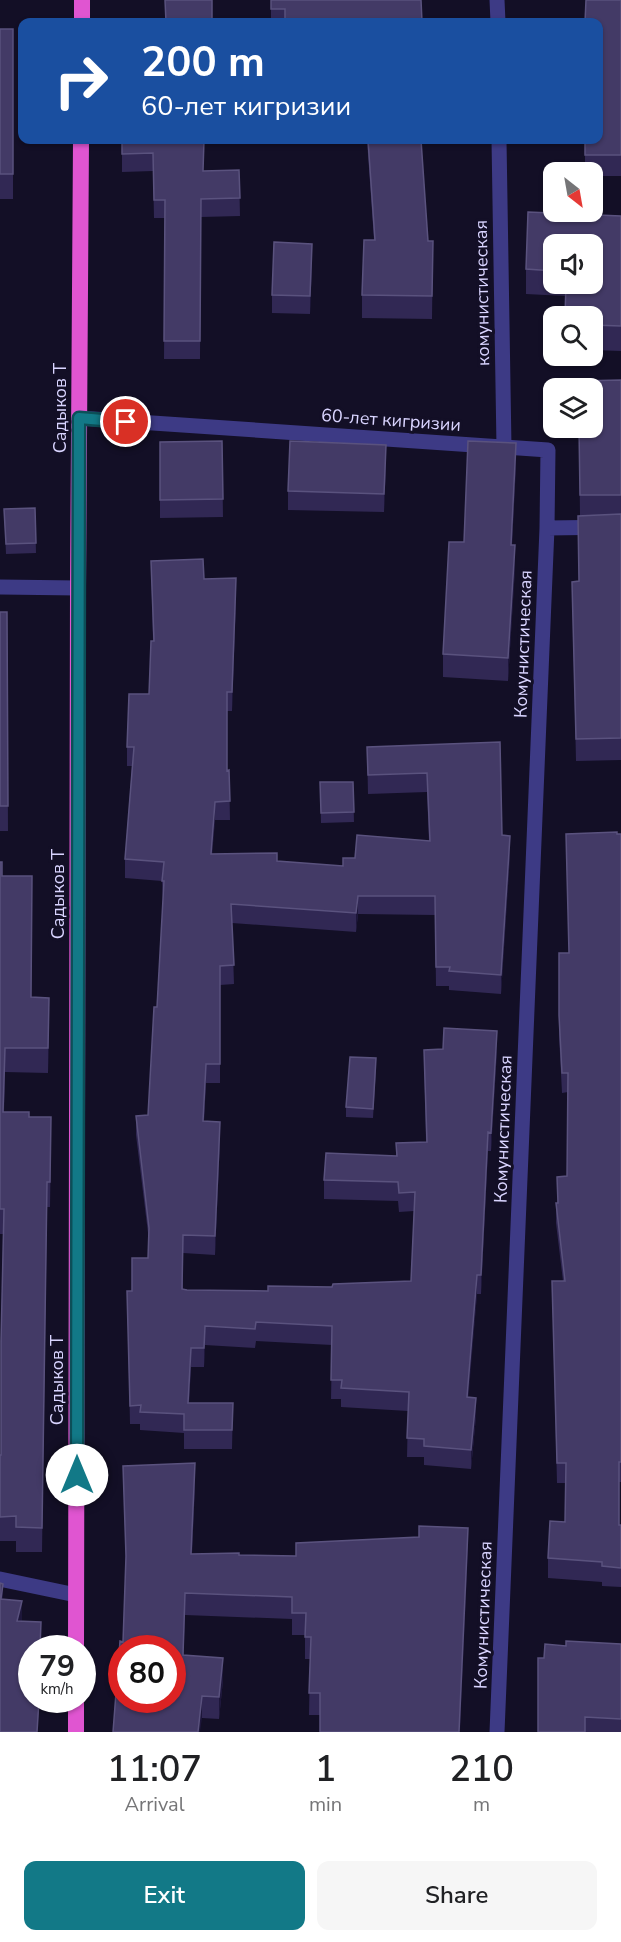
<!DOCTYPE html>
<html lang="en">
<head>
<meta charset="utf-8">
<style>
  :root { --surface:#fff; --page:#f6f6f6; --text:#202124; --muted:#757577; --accent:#127987 }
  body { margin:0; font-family:"Nunito Sans",sans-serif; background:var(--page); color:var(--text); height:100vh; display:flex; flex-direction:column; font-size:22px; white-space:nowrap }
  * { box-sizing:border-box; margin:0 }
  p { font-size:20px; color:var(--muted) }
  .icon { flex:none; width:33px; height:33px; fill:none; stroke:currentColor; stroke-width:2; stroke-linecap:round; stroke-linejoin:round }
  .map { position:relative; height:1732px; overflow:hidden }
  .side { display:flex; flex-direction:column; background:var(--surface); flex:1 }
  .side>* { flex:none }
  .top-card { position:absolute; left:18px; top:18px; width:585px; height:126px; border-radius:12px; box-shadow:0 2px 4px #0004; background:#1a4fa0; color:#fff; overflow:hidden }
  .needle { width:39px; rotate:149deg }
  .tools { position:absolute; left:543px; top:162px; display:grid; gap:12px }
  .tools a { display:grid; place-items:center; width:60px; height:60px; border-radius:12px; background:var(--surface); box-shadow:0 2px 4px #0004; font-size:30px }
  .speed { position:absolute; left:18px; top:1635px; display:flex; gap:12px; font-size:30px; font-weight:700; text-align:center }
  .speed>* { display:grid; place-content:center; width:78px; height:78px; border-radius:50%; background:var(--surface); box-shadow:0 2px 4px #0004; line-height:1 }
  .speed small { font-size:15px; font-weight:400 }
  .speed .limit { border:9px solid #d22; background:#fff; color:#111 }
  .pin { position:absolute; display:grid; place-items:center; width:51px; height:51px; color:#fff; margin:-26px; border:3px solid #fff; border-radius:50%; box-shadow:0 2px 6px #0007 }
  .me { position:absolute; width:66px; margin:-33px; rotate:0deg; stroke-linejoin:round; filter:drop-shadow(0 0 4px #0008) }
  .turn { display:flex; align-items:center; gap:21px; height:126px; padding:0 24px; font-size:27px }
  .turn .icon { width:78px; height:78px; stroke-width:2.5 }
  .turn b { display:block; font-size:42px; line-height:51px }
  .eta { display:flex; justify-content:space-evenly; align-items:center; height:102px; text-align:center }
  .eta b { font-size:36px; font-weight:600; line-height:42px }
  .primary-button { display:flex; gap:12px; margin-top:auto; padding:12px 24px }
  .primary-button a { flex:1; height:69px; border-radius:12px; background:var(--accent); color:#fff; font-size:24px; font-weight:600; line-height:69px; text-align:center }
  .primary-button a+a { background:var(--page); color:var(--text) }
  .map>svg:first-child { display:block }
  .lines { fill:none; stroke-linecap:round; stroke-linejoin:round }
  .minor { stroke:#3d3a85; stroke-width:15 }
  .tertiary { stroke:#3d3a85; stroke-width:15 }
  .trunk { stroke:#e055d1; stroke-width:16 }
  .wall { fill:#312854; fill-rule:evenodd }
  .shaded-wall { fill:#1d163a }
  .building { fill:#433a66; stroke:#5a527e; stroke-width:1.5; fill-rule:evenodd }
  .route-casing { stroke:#0c4f58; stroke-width:15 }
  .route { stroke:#127987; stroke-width:10 }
  .labels { text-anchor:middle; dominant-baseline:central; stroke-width:6; stroke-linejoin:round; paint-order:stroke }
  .street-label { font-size:18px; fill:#d9d4ff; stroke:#130f26 }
</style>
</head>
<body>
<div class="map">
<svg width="621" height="1732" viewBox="0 0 621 1732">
  <rect width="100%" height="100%" fill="#130f26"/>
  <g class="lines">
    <!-- minor -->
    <path class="minor" d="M 497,0 L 498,22
      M 499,140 L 504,447
      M 79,418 L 548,450 L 547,528 L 621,527
      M 497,1732 L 547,528"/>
    <!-- tertiary -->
    <path class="tertiary" d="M 0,587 L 78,588
      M 0,1579 L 76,1595"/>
    <!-- trunk -->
    <path class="trunk" d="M 82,22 L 82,0
      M 76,1648 L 78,588 L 81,140
      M 76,1732 L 76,1700"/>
  </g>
  <!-- wall -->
  <path class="wall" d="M 271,0 L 421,0 L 422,22 L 271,22 Z
    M 621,0 L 621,176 L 592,176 L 592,172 L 585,172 L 585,140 Z
    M 0,29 L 13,29 L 13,199 L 0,199 Z
    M 122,140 L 204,171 L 239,170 L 240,216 L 201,217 L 200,359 L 164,359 L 165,218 L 154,218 L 153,171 L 122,172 Z
    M 367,140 L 421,140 L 428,241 L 433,241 L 432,319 L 362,318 L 362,295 L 374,240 Z
    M 528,212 L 621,216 L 621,351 L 592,350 L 592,316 L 565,316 L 565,296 L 526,294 L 526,269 ZM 554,244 L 592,244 L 592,284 L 554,284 Z
    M 312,262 L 310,314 L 272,313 L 272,295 Z
    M 621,380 L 621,760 L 576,761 L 572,582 L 579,581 L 580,516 L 579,428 Z
    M 222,441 L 223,517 L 160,518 L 160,442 Z
    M 386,463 L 384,512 L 288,510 L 288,491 Z
    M 516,465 L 512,545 L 515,568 L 508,681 L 443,677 L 443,654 L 464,542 Z
    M 35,508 L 36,553 L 6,554 L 4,509 Z
    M 151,561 L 204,579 L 236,597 L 232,711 L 227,711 L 227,771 L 229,770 L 230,820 L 215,820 L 212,854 L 277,861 L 343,866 L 355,858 L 429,841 L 427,792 L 368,794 L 367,747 L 500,742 L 502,835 L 510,855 L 501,994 L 449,990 L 449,986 L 436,986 L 435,915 L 358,914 L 356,932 L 232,923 L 234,984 L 220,985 L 220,1083 L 206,1083 L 204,1121 L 220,1140 L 215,1255 L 183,1253 L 183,1289 L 187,1290 L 268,1291 L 411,1281 L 414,1211 L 399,1212 L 398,1201 L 324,1199 L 324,1180 L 396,1156 L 396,1143 L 426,1142 L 424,1050 L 497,1050 L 491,1151 L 488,1151 L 481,1294 L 477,1294 L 468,1397 L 476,1416 L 471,1469 L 424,1465 L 424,1457 L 407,1457 L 408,1411 L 341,1407 L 341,1399 L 331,1399 L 332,1345 L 256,1341 L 255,1348 L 205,1345 L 204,1367 L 191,1367 L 189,1403 L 233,1403 L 232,1449 L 184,1449 L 184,1433 L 140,1430 L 140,1424 L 130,1424 L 127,1291 L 132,1291 L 148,1258 L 149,1241 L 136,1135 L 136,1116 L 148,1115 L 157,1007 L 163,900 L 162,881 L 125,878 L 125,859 L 132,766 L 127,766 L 127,747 L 149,694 L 153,641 Z
    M 0,612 L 7,612 L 8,831 L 0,831 Z
    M 320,782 L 353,782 L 354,822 L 321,823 Z
    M 566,834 L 621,834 L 621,1482 L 619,1482 L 619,1525 L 621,1525 L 621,1587 L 602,1586 L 602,1582 L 548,1578 L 548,1558 L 565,1522 L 566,1483 L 557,1483 L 552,1281 L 563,1281 L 556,1223 L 556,1203 L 557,1203 L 567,1176 L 568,1092 L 562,1093 L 559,1035 L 559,953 L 569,953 Z
    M 0,862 L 2,876 L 31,997 L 49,1023 L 48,1073 L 5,1072 L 4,1112 L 29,1117 L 51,1141 L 50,1207 L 47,1207 L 42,1552 L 16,1552 L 16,1541 L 0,1541 L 0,1455 L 1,1455 L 3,1234 L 0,1234 Z
    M 376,1068 L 373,1118 L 346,1117 L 346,1107 Z
    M 123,1466 L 195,1485 L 192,1554 L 296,1556 L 468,1550 L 320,1715 L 309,1715 L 310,1659 L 305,1659 L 305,1635 L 292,1635 L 292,1619 L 185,1615 L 183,1655 L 223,1680 L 219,1719 L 202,1718 L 123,1642 L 126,1567 Z
    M 621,1644 L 621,1732 L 538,1732 L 544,1658 L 566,1646 Z"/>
  <!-- shaded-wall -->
  <path class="shaded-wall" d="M 312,244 L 312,262 L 310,314 L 310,296 Z
    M 516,443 L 516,465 L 511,567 L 511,545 Z
    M 386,445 L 386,463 L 384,512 L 384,494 Z
    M 515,545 L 515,568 L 508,681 L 508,658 Z
    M 236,578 L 236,597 L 232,711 L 232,692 Z
    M 215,802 L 215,820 L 211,872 L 211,854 Z
    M 510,836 L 510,855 L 501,994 L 501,975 Z
    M 358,896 L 358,914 L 356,932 L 356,913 Z
    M 49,998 L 49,1023 L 48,1073 L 48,1048 Z
    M 497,1031 L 497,1050 L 491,1151 L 491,1133 Z
    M 5,1048 L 5,1072 L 3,1137 L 3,1112 Z
    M 206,1064 L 206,1083 L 203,1140 L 203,1121 Z
    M 220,1122 L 220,1140 L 215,1255 L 215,1236 Z
    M 488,1132 L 488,1151 L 481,1294 L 481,1275 Z
    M 477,1275 L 477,1294 L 467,1416 L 467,1397 Z
    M 205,1326 L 205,1345 L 204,1367 L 204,1348 Z
    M 191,1348 L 191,1367 L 188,1422 L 188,1403 Z
    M 476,1398 L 476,1416 L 471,1469 L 471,1450 Z
    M 195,1463 L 195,1485 L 191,1577 L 191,1554 Z
    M 468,1528 L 468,1550 L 460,1732 L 459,1732 Z
    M 3,1584 L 3,1605 L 1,1599 Z
    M 185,1593 L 185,1615 L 183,1677 L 183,1655 Z
    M 22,1601 L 22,1622 L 17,1621 Z
    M 223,1658 L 223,1680 L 219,1719 L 219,1697 Z
    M 202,1696 L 202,1718 L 200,1732 L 198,1732 Z"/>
  <!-- building -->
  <path class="building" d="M 165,0 L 212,0 L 212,22 L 166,22 Z
    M 271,0 L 421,0 L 422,22 L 285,22 L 285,9 L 271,9 Z
    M 586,0 L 621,0 L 621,155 L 585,155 L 585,140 L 598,140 L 598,22 L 585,22 Z
    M 0,29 L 13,29 L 13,174 L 0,174 Z
    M 122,140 L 204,140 L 203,171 L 239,170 L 240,198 L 201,199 L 200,341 L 164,341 L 165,200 L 154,200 L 153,153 L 122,154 Z
    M 368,140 L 421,140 L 428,241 L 433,241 L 432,296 L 362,295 L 364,240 L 375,240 Z
    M 528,212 L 621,216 L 621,326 L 592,325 L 592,316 L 565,316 L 566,284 L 592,284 L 592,244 L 554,244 L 554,271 L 526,269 Z
    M 274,242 L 312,244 L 310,296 L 272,295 Z
    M 621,380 L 621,495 L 580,495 L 579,428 L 592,428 L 592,388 L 578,388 L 578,381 Z
    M 222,441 L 223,499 L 160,500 L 160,442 Z
    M 290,441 L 386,445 L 384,494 L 288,491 Z
    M 468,441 L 516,443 L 511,545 L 515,545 L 508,658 L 443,654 L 449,542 L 464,542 Z
    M 35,508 L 36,543 L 6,544 L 4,509 Z
    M 621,514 L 621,738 L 576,739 L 572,582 L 579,581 L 578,516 Z
    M 203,559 L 204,579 L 236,578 L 232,692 L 227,692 L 227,771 L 229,770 L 230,801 L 215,802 L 211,854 L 277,853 L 277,861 L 343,866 L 343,858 L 355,858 L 357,835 L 430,841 L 427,773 L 368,775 L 367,747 L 500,742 L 502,835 L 510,836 L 501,975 L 449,971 L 450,967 L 436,967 L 435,896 L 358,896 L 356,913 L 231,904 L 234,965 L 220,966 L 220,1064 L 206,1064 L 203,1121 L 220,1122 L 215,1236 L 183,1235 L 182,1289 L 187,1290 L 268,1291 L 268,1286 L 332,1287 L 333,1284 L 411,1281 L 415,1192 L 399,1193 L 398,1182 L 324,1180 L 326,1153 L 397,1156 L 396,1143 L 427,1142 L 424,1050 L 443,1049 L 444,1028 L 497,1031 L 491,1133 L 488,1132 L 481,1275 L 477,1275 L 467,1397 L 476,1398 L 471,1450 L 424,1446 L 424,1439 L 407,1438 L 409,1392 L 341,1388 L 342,1380 L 331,1380 L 332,1326 L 256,1322 L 255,1329 L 205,1326 L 204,1348 L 191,1348 L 188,1403 L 233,1403 L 232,1430 L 184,1430 L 184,1414 L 140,1412 L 141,1405 L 130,1406 L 127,1291 L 132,1291 L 132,1258 L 148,1258 L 149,1228 L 136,1116 L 148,1115 L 154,1007 L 157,1007 L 164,881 L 162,881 L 164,862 L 125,859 L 134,747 L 127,747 L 129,694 L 149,694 L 151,641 L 154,641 L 151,561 Z
    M 0,612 L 7,612 L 8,806 L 0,806 Z
    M 320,782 L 353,782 L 354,812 L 321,813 Z
    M 617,832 L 617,834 L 621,834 L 621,1462 L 619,1462 L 619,1525 L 621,1525 L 621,1568 L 602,1566 L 602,1562 L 548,1558 L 550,1521 L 565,1522 L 566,1463 L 557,1463 L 552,1281 L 565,1281 L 556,1203 L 558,1203 L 557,1177 L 567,1176 L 568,1073 L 562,1073 L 559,1015 L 559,953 L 569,953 L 566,834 Z
    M 0,862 L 2,862 L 2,876 L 32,876 L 31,997 L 49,998 L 48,1048 L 5,1048 L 3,1112 L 29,1112 L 29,1117 L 51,1117 L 50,1182 L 47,1182 L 42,1528 L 16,1527 L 16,1516 L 0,1517 L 0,1455 L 1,1455 L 1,1342 L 4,1209 L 0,1209 Z
    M 350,1057 L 376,1058 L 373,1109 L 346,1107 Z
    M 195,1463 L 191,1554 L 239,1553 L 239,1555 L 296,1556 L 296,1543 L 419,1537 L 419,1526 L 468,1528 L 459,1732 L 320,1732 L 320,1693 L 309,1693 L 311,1637 L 305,1637 L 306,1613 L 292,1613 L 292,1597 L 185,1593 L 183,1655 L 223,1658 L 219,1697 L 202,1696 L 198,1732 L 113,1732 L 120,1641 L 123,1642 L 126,1556 L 123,1466 ZM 122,1648 L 172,1648 L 172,1700 L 122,1700 Z
    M 0,1583 L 3,1584 L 1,1599 L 22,1601 L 17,1621 L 41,1622 L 40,1648 L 32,1648 L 32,1700 L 39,1700 L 37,1732 L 0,1732 Z
    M 566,1641 L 621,1644 L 621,1719 L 585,1717 L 585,1732 L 538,1732 L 538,1658 L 544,1658 L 545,1644 L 566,1646 Z"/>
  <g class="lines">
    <defs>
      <path id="route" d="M 77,1475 L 79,418 L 126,422"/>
    </defs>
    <!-- route casing -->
    <use href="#route" class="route-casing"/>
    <!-- route -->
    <use href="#route" class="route"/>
  </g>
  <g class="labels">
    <!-- street labels -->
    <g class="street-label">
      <text transform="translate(482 293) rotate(-91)">комунистическая</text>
      <text transform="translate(60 408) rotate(-90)">Садыков Т</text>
      <text transform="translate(391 420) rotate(4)">60-лет кигризии</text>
      <text transform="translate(523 644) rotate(-88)">Комунистическая</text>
      <text transform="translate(58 894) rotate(-90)">Садыков Т</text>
      <text transform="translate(503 1129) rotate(-88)">Комунистическая</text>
      <text transform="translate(57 1380) rotate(-90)">Садыков Т</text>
      <text transform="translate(483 1615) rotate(-88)">Комунистическая</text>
    </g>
  </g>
</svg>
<div class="tools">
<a><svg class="needle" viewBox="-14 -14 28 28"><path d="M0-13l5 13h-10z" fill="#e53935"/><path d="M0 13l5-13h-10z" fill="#757577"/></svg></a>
<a><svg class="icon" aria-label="sound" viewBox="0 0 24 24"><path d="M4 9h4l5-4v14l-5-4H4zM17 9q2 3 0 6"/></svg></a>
<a><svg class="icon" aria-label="search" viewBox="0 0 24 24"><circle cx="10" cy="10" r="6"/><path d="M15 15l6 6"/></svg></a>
<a><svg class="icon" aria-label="layers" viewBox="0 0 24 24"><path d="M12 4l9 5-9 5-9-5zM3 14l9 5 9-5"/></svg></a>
</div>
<div class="speed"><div>79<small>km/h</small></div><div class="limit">80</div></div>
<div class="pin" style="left:126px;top:422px;background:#d93025"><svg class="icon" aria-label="arrive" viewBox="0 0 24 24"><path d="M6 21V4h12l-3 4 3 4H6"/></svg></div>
<svg class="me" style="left:77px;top:1475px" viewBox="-20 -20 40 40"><circle r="19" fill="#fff"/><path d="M0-13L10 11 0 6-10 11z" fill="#127987"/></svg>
<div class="top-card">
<div class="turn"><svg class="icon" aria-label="right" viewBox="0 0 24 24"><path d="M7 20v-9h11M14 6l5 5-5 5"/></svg><div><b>200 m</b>60-лет кигризии</div></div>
</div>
</div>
<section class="side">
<div class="eta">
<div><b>11:07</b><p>Arrival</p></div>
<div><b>1</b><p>min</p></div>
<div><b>210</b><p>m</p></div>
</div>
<div class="primary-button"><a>Exit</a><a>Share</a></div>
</section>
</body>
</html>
